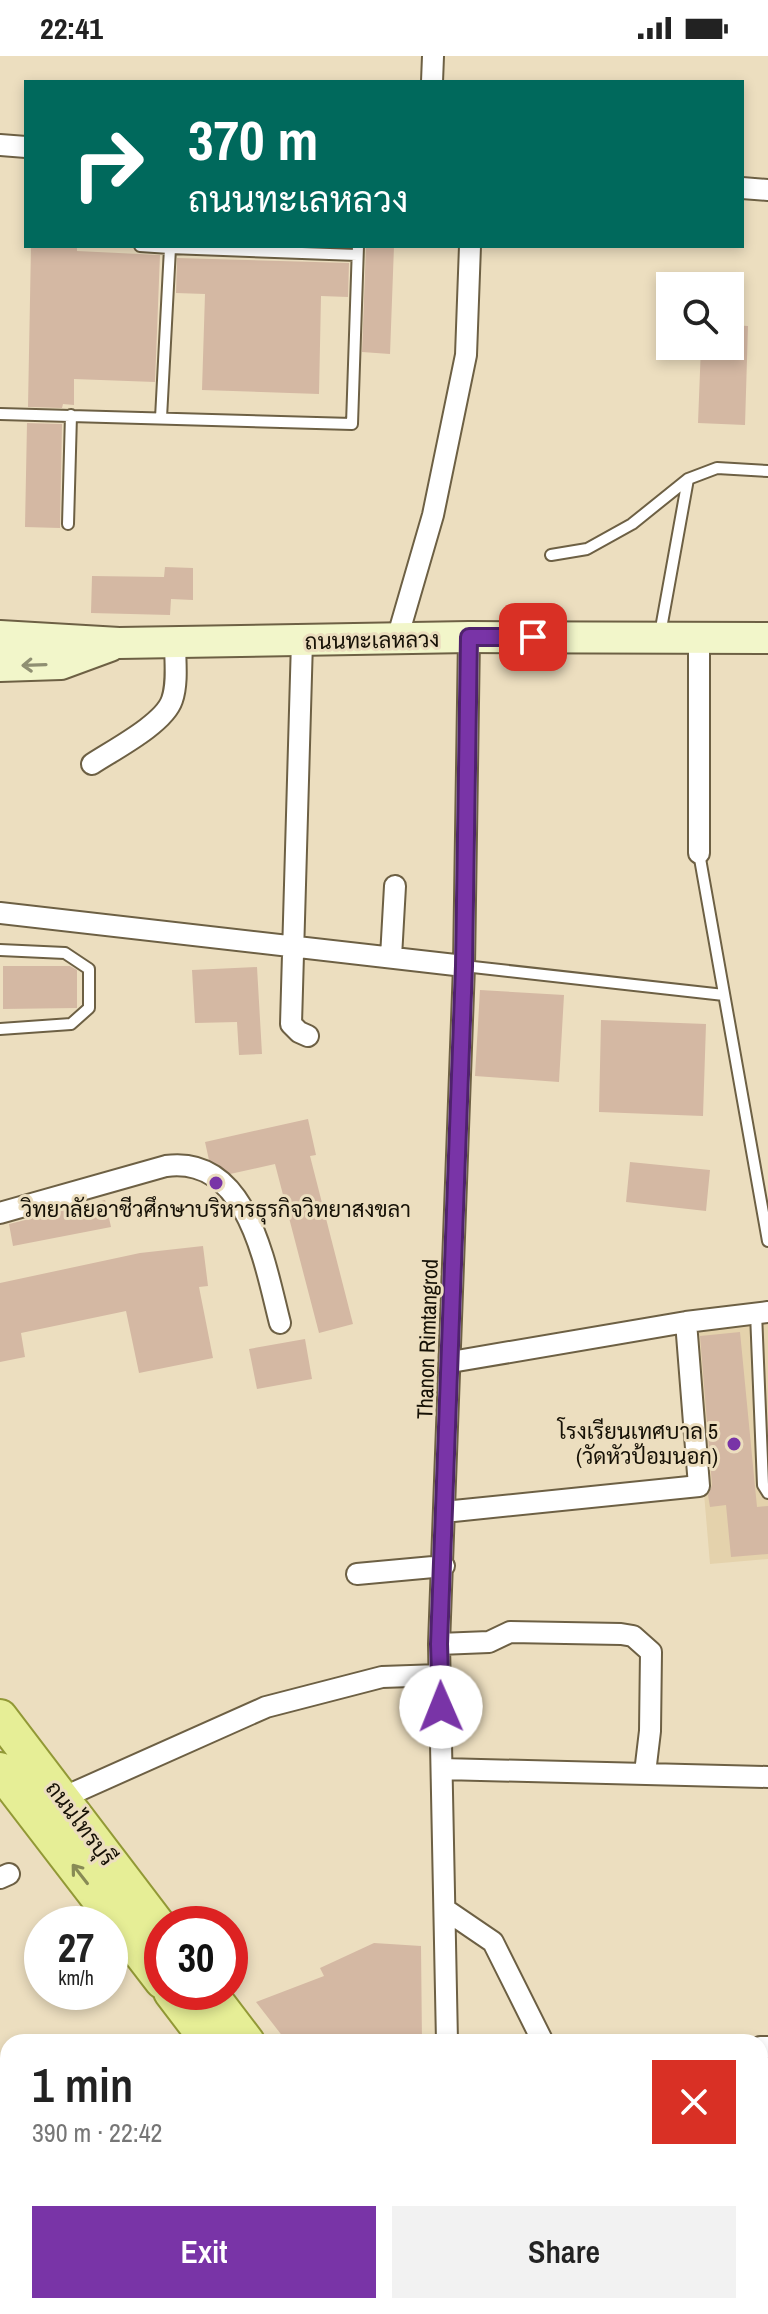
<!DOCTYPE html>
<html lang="en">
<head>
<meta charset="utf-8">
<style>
  :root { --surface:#fff; --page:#f2f2f2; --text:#222; --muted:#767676; --accent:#7934a7 }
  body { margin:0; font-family:"Archivo Narrow",Sarabun,sans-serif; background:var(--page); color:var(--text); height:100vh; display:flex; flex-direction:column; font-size:30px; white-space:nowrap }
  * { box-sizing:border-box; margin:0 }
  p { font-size:26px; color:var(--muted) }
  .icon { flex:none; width:44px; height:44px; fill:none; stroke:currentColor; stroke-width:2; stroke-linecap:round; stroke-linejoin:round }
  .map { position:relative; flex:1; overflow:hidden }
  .side { position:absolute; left:0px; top:1978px; width:768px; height:280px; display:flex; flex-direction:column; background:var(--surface); border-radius:24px 24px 0 0; box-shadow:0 4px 12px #0003 }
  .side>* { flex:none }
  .banner { position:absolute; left:24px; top:24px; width:720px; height:168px; border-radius:0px; box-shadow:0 4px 12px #0003; background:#00695c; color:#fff; overflow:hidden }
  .tools { position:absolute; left:656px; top:216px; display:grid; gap:16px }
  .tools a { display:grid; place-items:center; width:88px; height:88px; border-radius:0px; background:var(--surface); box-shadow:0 4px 12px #0003; font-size:40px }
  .speed { position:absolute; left:24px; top:1850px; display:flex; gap:16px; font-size:40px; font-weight:700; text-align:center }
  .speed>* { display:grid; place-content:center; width:104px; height:104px; border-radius:50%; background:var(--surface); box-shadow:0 4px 12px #0003; line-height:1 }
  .speed small { font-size:20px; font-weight:400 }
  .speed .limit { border:12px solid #d22; background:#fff; color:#111 }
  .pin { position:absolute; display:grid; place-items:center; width:68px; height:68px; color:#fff; margin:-34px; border-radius:16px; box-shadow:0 4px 12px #0006 }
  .me { position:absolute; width:88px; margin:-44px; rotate:359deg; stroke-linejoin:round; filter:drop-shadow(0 0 6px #0008) }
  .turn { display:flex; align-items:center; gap:28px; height:168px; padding:0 32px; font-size:36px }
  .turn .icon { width:104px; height:104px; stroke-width:2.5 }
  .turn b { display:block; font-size:56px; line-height:68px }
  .round { display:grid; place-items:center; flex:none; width:84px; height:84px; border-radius:0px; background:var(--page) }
  .summary { display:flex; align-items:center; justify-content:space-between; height:136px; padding:0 32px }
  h1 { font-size:48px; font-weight:600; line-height:60px }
  .action { display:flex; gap:16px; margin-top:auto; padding:16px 32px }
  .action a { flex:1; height:92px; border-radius:0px; background:var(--accent); color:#fff; font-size:32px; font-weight:600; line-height:92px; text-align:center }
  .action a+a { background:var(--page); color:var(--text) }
  .status { display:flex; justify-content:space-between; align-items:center; height:56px; padding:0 40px; background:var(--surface); direction:ltr }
  .status svg { height:22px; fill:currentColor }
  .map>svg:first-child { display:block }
  .built { fill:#e4d2ac }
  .building { fill:#d4b8a3 }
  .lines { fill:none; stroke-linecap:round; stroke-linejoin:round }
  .lane-casing { stroke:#6d6044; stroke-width:14 }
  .street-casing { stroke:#6d6044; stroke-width:24 }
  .secondary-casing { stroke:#6d6044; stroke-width:34 }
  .primary-casing { stroke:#929936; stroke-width:38 }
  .lane { stroke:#fff; stroke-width:10 }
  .street { stroke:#fff; stroke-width:20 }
  .secondary { stroke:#f2f6ca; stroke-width:30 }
  .primary { stroke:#e6ee96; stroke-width:34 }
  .oneway { stroke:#8f8f72 }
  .oneway2 { stroke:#888b55 }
  .route-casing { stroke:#4f226d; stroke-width:20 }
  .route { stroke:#7934a7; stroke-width:14 }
  .poi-dot { fill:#7934a7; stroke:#ecdebf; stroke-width:3 }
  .labels { text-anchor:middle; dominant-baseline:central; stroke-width:6; stroke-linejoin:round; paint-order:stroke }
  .street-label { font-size:22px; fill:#161106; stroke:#ecdebf }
  .poi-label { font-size:22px; fill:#161106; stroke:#ecdebf }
</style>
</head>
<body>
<div class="status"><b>22:41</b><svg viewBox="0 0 49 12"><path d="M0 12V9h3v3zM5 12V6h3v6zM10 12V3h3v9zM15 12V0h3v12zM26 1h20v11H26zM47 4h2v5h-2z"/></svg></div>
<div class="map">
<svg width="768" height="2258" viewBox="0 0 768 2258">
  <rect width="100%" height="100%" fill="#ecdebf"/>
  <!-- built -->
  <path class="built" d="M 768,1248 L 768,1503 L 710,1508 L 690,1273 Z"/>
  <!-- building -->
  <path class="building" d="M 31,190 L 77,190 L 77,195 L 160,199 L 155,326 L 74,323 L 74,349 L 63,348 L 62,352 L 28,351 Z
    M 366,190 L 394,190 L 390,298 L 362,296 Z
    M 177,202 L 349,207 L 348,241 L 321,240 L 319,338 L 202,334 L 205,238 L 176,237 Z
    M 730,269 L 748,270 L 745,369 L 698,367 L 701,290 L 730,290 Z
    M 27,367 L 62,368 L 60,472 L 25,471 Z
    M 165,511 L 193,512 L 193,544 L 171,543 L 170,559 L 91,557 L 92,520 L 164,521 Z
    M 3,910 L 70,910 L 77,914 L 77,952 L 3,953 Z
    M 257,911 L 262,998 L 239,999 L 237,966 L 195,967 L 192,914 Z
    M 480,934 L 564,939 L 559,1026 L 475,1020 Z
    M 601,964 L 706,968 L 703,1060 L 599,1056 Z
    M 308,1063 L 316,1099 L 310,1100 L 353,1268 L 319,1277 L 275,1108 L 230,1118 L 209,1104 L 205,1086 Z
    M 630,1106 L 710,1114 L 706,1155 L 626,1146 Z
    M 105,1144 L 111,1171 L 13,1190 L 9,1168 Z
    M 203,1190 L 208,1230 L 199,1231 L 213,1302 L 139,1317 L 126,1255 L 21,1277 L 25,1301 L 0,1306 L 0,1227 L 140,1197 Z
    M 740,1276 L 757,1451 L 768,1450 L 768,1498 L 731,1501 L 726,1449 L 710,1451 L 708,1439 L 712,1429 L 700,1280 Z
    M 305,1283 L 312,1323 L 257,1333 L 249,1293 Z
    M 374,1887 L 421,1890 L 422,1986 L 287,1986 L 256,1946 L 324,1920 L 320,1912 Z"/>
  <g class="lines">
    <defs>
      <path id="lane" d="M 140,190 L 170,192
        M 0,358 L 352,368 L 358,190
        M 161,362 L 170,192 L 357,199
        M 68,468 L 71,359
        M 551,499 L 587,493 L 632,468 L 688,423 L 717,412 L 768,415
        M 660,578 L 688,423
        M 699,797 L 768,1185
        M 0,894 L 65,897 L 89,913 L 89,952 L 71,968 L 0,973
        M 464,910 L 724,939
        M 756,1257 L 763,1429 L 768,1437"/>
      <path id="street" d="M 432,26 L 433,0
        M 0,89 L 26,91
        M 742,132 L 768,134
        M 397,583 L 433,459 L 466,299 L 470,190
        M 302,585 L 291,968 L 299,976 L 308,980
        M 92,708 C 113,694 164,668 172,644 C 178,627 175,604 175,586
        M 699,797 L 699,581
        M 0,857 L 464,910
        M 391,901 L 395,830
        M 0,1157 L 166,1110 C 248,1099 265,1209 280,1267
        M 451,1306 L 686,1266 L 768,1256
        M 444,1456 L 699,1430 L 686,1266
        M 357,1518 L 444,1510
        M 439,1588 L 489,1586 L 510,1576 L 621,1578 L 633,1580 L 651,1596 L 650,1675 L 645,1717
        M 442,1713 L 768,1721
        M 62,1742 L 266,1651 L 382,1621 L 440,1619
        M 0,1822 L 9,1818
        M 446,1854 L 493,1886 L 543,1986
        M 447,1986 L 439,1588 L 464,910 L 469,581
        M 760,1991 L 768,1991
        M 760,2230 L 768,2229
        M 618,2250 L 621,2258
        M 84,2258 L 103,2250"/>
      <path id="secondary" d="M 0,580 L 119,587 L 469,581 L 768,582
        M 0,610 L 61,608 L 110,590"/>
      <path id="primary" d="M 0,1661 L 162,1874
        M 0,1714 L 162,1925
        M 171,1936 L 209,1986
        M 209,1936 L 247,1986
        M 413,2250 L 419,2258
        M 453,2250 L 459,2258"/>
    </defs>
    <!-- lane casing -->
    <use href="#lane" class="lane-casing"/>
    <!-- street casing -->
    <use href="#street" class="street-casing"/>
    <!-- secondary casing -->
    <use href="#secondary" class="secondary-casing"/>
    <!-- primary casing -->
    <use href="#primary" class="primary-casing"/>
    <!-- lane -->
    <use href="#lane" class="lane"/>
    <!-- street -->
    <use href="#street" class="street"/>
    <!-- secondary -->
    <use href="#secondary" class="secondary"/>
    <!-- primary -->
    <use href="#primary" class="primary"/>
  </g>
  <!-- one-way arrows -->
  <defs><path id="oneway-shaft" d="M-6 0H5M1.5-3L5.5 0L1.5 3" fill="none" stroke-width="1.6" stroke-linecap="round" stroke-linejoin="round" transform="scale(2)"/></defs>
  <use class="oneway" href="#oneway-shaft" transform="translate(34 609) rotate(178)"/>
  <use class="oneway2" href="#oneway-shaft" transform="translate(80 1818) rotate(-128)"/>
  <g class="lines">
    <defs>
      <path id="route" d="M 441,1651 L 439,1588 L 464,910 L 469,581 L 533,581"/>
    </defs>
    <!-- route casing -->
    <use href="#route" class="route-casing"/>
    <!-- route -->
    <use href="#route" class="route"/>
  </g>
  <!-- markers -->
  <g class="poi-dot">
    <circle cx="216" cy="1127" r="8"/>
    <circle cx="734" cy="1388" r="8"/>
  </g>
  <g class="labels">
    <!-- street labels -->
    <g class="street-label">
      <text transform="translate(372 584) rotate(-1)">ถนนทะเลหลวง</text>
      <text transform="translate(427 1283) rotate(-88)">Thanon Rimtangrod</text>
      <text transform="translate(81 1767) rotate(53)">ถนนไทรบุรี</text>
    </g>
    <!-- poi labels -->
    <g class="poi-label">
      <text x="216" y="1153">วิทยาลัยอาชีวศึกษาบริหารธุรกิจวิทยาสงขลา</text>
      <text x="718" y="1375" text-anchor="end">โรงเรียนเทศบาล 5<tspan x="718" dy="25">(วัดหัวป้อมนอก)</tspan></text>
    </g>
  </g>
</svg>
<div class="tools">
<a><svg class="icon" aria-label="search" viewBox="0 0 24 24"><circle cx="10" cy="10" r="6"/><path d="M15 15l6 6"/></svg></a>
</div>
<div class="speed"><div>27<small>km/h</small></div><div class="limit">30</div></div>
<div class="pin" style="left:533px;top:581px;background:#d93025"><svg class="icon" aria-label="arrive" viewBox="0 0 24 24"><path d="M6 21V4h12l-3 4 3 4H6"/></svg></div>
<svg class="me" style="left:441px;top:1651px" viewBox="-20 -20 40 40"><circle r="19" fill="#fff"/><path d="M0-13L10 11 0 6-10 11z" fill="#7934a7"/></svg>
<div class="banner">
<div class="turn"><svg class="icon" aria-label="right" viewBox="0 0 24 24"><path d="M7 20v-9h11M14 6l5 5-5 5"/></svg><div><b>370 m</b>ถนนทะเลหลวง</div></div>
</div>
<section class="side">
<div class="summary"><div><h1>1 min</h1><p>390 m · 22:42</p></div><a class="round" style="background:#d93025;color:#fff"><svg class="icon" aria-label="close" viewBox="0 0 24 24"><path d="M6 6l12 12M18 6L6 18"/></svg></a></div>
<div class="action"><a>Exit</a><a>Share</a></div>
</section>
</div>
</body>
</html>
